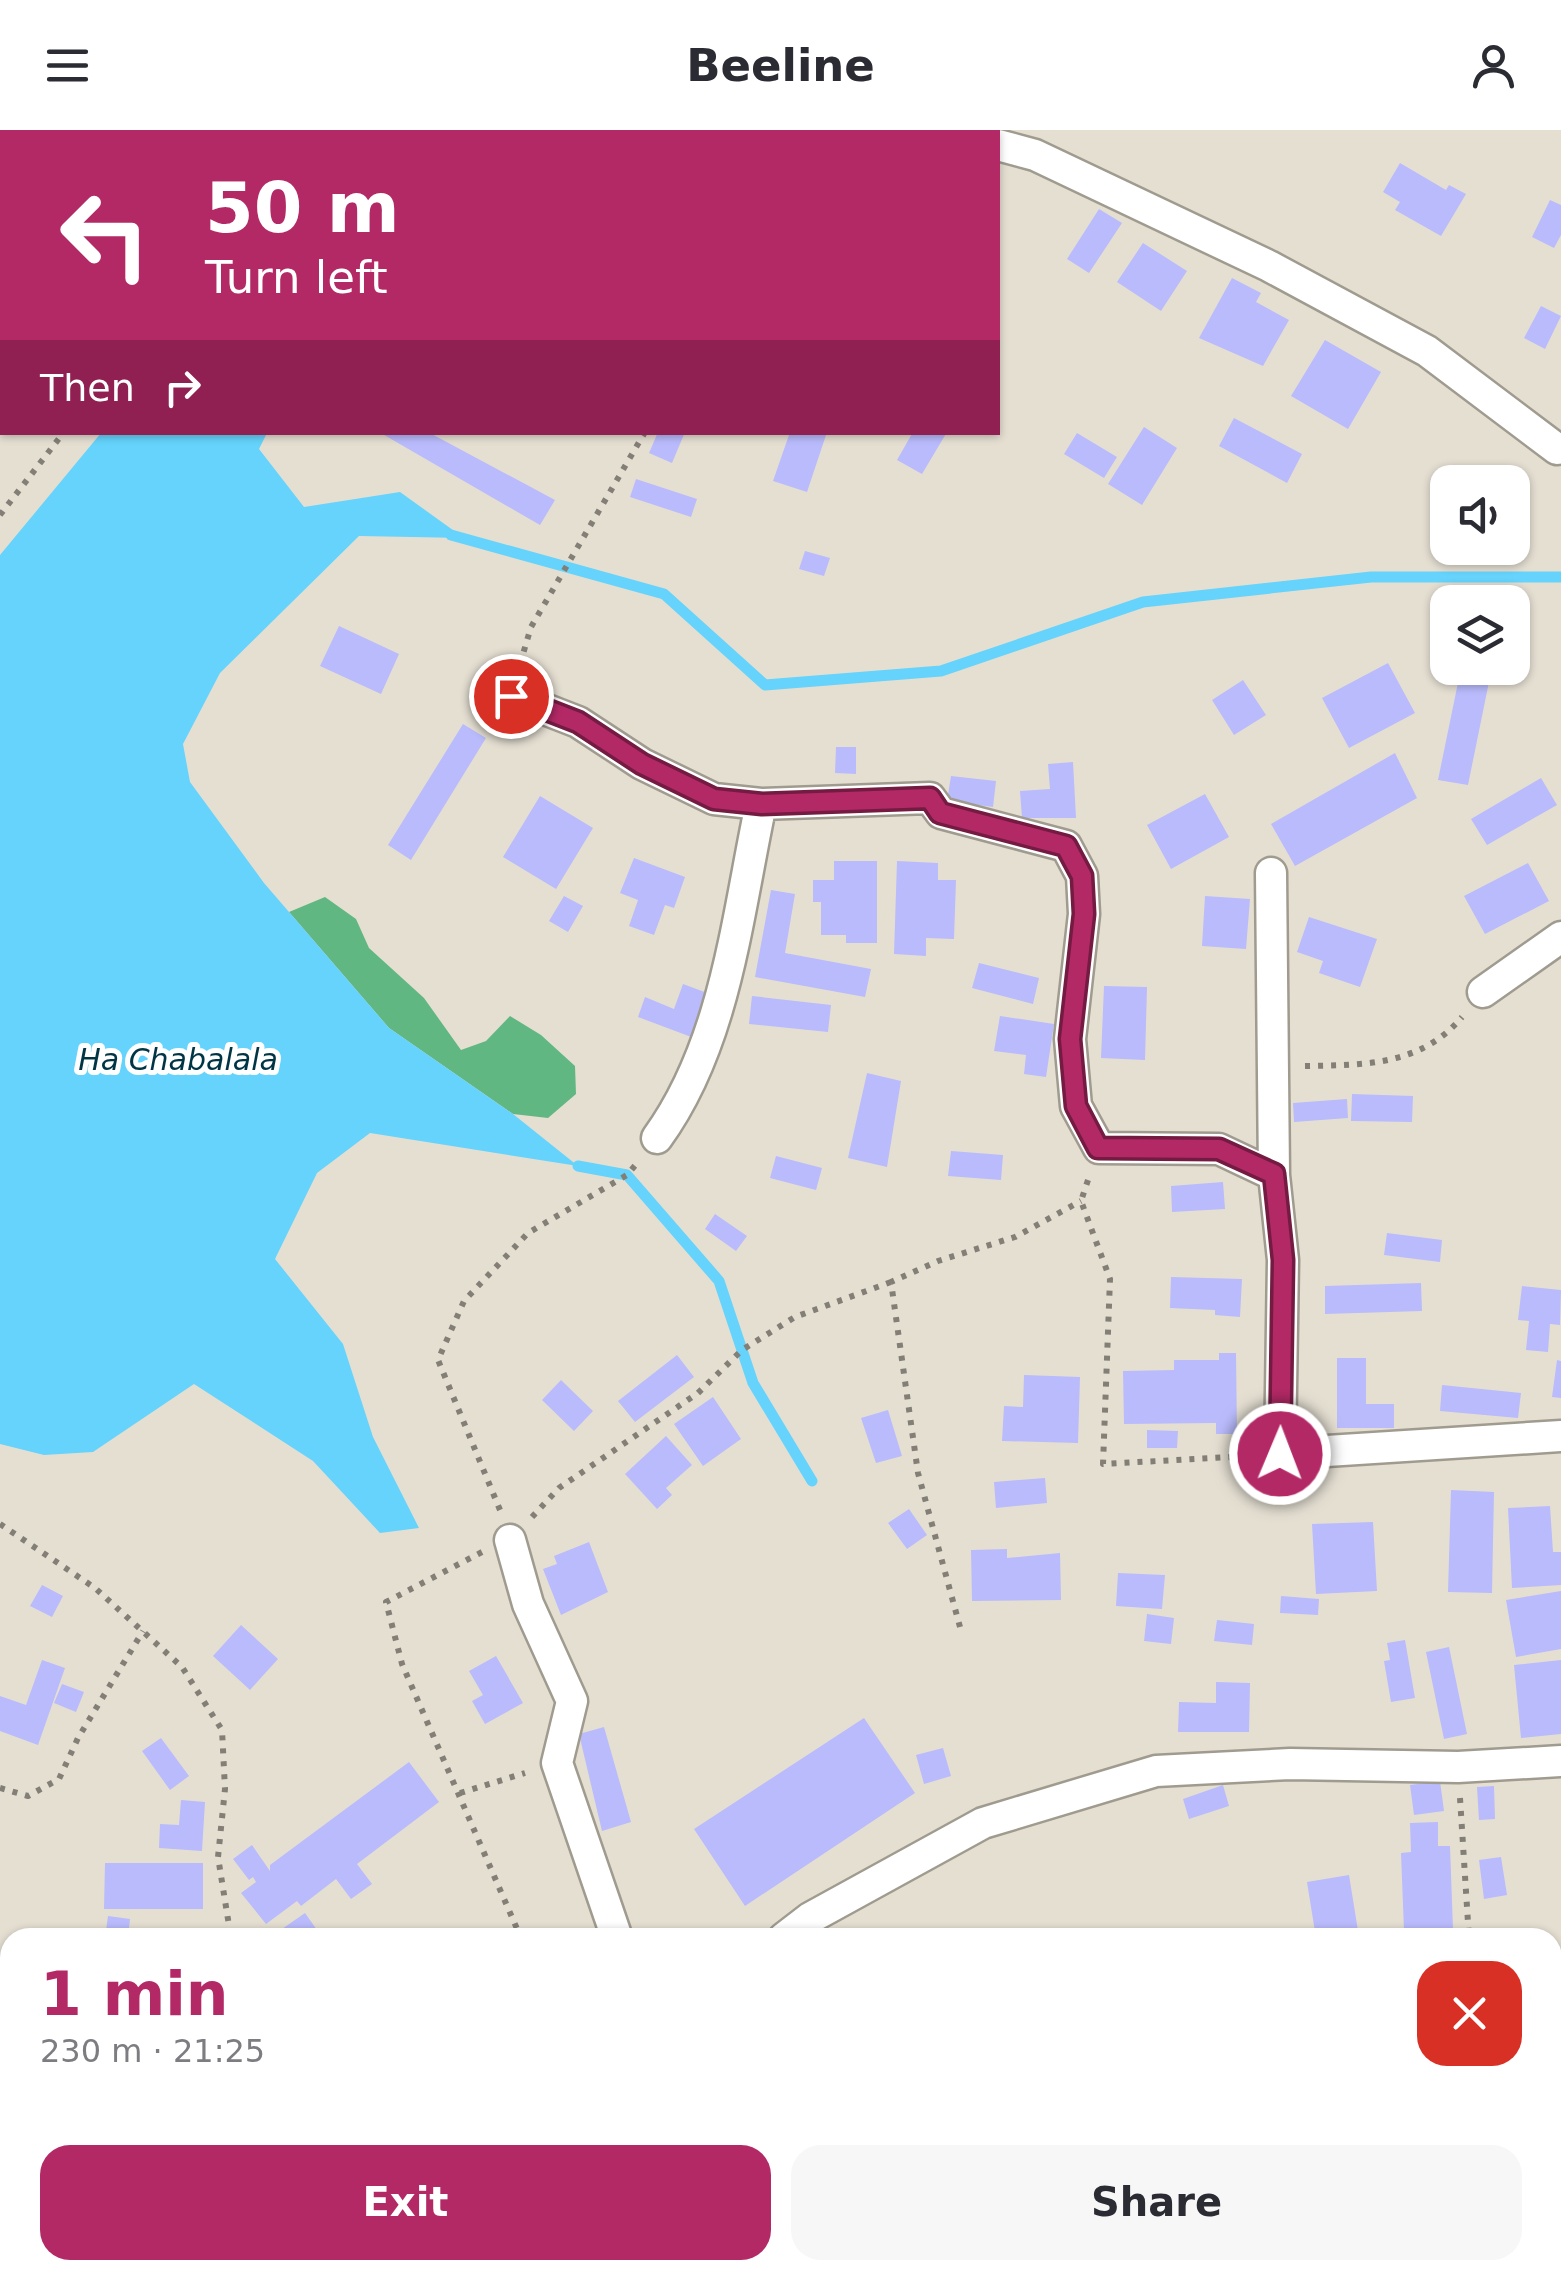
<!DOCTYPE html>
<html lang="en">
<head>
<meta charset="utf-8">
<style>
  :root { --surface:#fff; --page:#f7f7f7; --text:#2b2b33; --muted:#7c7c81; --accent:#b32966 }
  body { margin:0; font-family:"DejaVu Sans",sans-serif; background:var(--page); color:var(--text); height:100vh; display:flex; flex-direction:column; font-size:38px; white-space:nowrap }
  * { box-sizing:border-box; margin:0 }
  p { font-size:32px; color:var(--muted) }
  .icon { flex:none; width:55px; height:55px; fill:none; stroke:currentColor; stroke-width:2; stroke-linecap:round; stroke-linejoin:round }
  .map { position:relative; flex:1; overflow:hidden }
  .panel { position:absolute; left:0px; top:1798px; width:1562px; height:352px; display:flex; flex-direction:column; background:var(--surface); border-radius:30px 30px 0 0; box-shadow:0 2px 8px #0004 }
  .panel>* { flex:none }
  .top-card { position:absolute; left:0px; top:0px; width:1000px; height:305px; box-shadow:0 2px 8px #0004; background:#b32966; color:#fff; overflow:hidden }
  .buttons { position:absolute; left:1430px; top:335px; display:grid; gap:20px }
  .buttons a { display:grid; place-items:center; width:100px; height:100px; border-radius:20px; background:var(--surface); box-shadow:0 2px 8px #0004; font-size:50px }
  .pin { position:absolute; display:grid; place-items:center; width:85px; height:85px; color:#fff; margin:-42px; border:5px solid #fff; border-radius:50%; box-shadow:0 2px 10px #0007 }
  .me { position:absolute; width:110px; margin:-55px; rotate:1deg; stroke-linejoin:round; filter:drop-shadow(0 0 8px #0008) }
  .turn { display:flex; align-items:center; gap:35px; height:210px; padding:0 40px; font-size:45px }
  .turn .icon { width:130px; height:130px; stroke-width:2.5 }
  .turn b { display:block; font-size:70px; line-height:85px }
  .then { display:flex; align-items:center; height:95px; padding:0 40px; background:#0003; gap:20px; font-size:38px }
  .round { display:grid; place-items:center; flex:none; width:105px; height:105px; border-radius:30px; background:var(--page) }
  .head { display:flex; align-items:center; justify-content:space-between; height:170px; padding:0 40px }
  h1 { font-size:60px; font-weight:800; line-height:75px; color:var(--accent) }
  .action { display:flex; gap:20px; margin-top:auto; padding:20px 40px }
  .action a { flex:1; height:115px; border-radius:30px; background:var(--accent); color:#fff; font-size:40px; font-weight:800; line-height:115px; text-align:center }
  .action a+a { background:var(--page); color:var(--text) }
  header { display:flex; justify-content:space-between; align-items:center; height:130px; padding:0 40px; background:var(--surface); font-size:45px; font-weight:800 }
  .map>svg:first-child { display:block }
  .forest { fill:#61b782 }
  .water { fill:#65d3fc }
  .lines { fill:none; stroke-linecap:round; stroke-linejoin:round }
  .stream { stroke:#65d3fc; stroke-width:11 }
  .building { fill:#b9bbfc }
  .service-casing { stroke:#a09b8f; stroke-width:20 }
  .minor-casing { stroke:#a09b8f; stroke-width:35 }
  .path { stroke:#837f76; stroke-width:6; stroke-dasharray:5 8; stroke-linecap:butt }
  .service { stroke:#fff; stroke-width:15 }
  .minor { stroke:#fff; stroke-width:30 }
  .route-casing { stroke:#741b42; stroke-width:25 }
  .route { stroke:#b32966; stroke-width:18 }
  .labels { text-anchor:middle; dominant-baseline:central; stroke-width:10; stroke-linejoin:round; paint-order:stroke }
  .water-label { font-size:30px; font-style:italic; fill:#003545; stroke:#fff }
</style>
</head>
<body>
<header><svg class="icon" aria-label="menu" viewBox="0 0 24 24"><path d="M4 6h16M4 12h16M4 18h16"/></svg>Beeline<svg class="icon" aria-label="person" viewBox="0 0 24 24"><circle cx="12" cy="8" r="4"/><path d="M4 21q1-7 8-7t8 7"/></svg></header>
<div class="map">
<svg width="1561" height="2149" viewBox="0 0 1561 2149">
  <rect width="100%" height="100%" fill="#e5dfd2"/>
  <!-- forest -->
  <path class="forest" d="M 325,767 L 356,789 L 369,818 L 424,868 L 461,920 L 486,911 L 510,886 L 541,905 L 575,936 L 576,964 L 548,988 L 513,984 L 389,898 L 289,782 Z"/>
  <!-- water -->
  <path class="water" d="M 101,303 L 267,303 L 259,319 L 304,377 L 400,362 L 464,408 L 359,406 L 220,543 L 183,614 L 190,652 L 264,753 L 389,898 L 513,984 L 578,1036 L 370,1003 L 317,1043 L 275,1129 L 343,1214 L 373,1307 L 419,1398 L 380,1403 L 313,1331 L 194,1254 L 93,1322 L 44,1325 L 0,1314 L 0,425 Z"/>
  <g class="lines">
    <!-- stream -->
    <path class="stream" d="M 0,279 L 2,278
      M 451,405 L 664,464 L 765,555 L 941,541 L 1143,472 L 1371,447 L 1561,447
      M 578,1036 L 627,1045 L 719,1151 L 753,1253 L 812,1351"/>
  </g>
  <!-- building -->
  <path class="building" d="M 1400,33 L 1446,60 L 1449,55 L 1466,64 L 1441,106 L 1395,80 L 1400,72 L 1383,62 Z
    M 1550,70 L 1561,75 L 1561,105 L 1554,118 L 1532,107 Z
    M 1099,79 L 1122,93 L 1089,143 L 1067,129 Z
    M 1143,113 L 1187,141 L 1161,181 L 1117,152 Z
    M 1232,148 L 1261,163 L 1256,172 L 1289,190 L 1263,236 L 1199,208 Z
    M 1541,176 L 1561,186 L 1545,219 L 1524,208 Z
    M 1325,210 L 1381,242 L 1348,299 L 1291,266 Z
    M 1234,288 L 1302,324 L 1287,353 L 1219,316 Z
    M 1144,297 L 1177,318 L 1142,375 L 1108,354 Z
    M 379,302 L 428,302 L 555,370 L 540,395 Z
    M 658,302 L 685,302 L 672,333 L 649,323 Z
    M 790,302 L 827,302 L 807,362 L 773,351 Z
    M 913,302 L 947,302 L 922,344 L 897,330 Z
    M 1077,303 L 1117,327 L 1104,348 L 1064,324 Z
    M 636,349 L 697,369 L 691,387 L 630,367 Z
    M 805,421 L 830,428 L 824,446 L 799,439 Z
    M 339,496 L 399,524 L 381,564 L 320,536 Z
    M 1388,533 L 1415,583 L 1349,618 L 1322,568 Z
    M 1461,538 L 1491,542 L 1468,655 L 1438,650 Z
    M 1243,550 L 1266,585 L 1234,605 L 1212,570 Z
    M 463,594 L 486,608 L 411,730 L 388,715 Z
    M 836,617 L 856,617 L 856,644 L 835,643 Z
    M 1395,623 L 1417,668 L 1295,736 L 1271,694 Z
    M 1073,632 L 1076,688 L 1022,688 L 1020,661 L 1050,659 L 1048,634 Z
    M 951,646 L 996,651 L 993,677 L 947,671 Z
    M 1541,648 L 1557,675 L 1487,715 L 1471,689 Z
    M 1205,664 L 1229,707 L 1171,739 L 1147,695 Z
    M 540,666 L 593,698 L 556,759 L 503,727 Z
    M 634,728 L 685,747 L 674,778 L 665,775 L 654,805 L 629,796 L 638,770 L 620,763 Z
    M 834,731 L 877,731 L 877,813 L 846,813 L 846,805 L 821,805 L 821,772 L 813,772 L 813,750 L 834,750 Z
    M 897,731 L 938,733 L 938,750 L 956,750 L 954,809 L 926,808 L 926,826 L 894,824 Z
    M 1528,733 L 1549,771 L 1485,804 L 1464,766 Z
    M 771,760 L 795,764 L 785,823 L 871,839 L 865,867 L 755,847 Z
    M 564,766 L 583,776 L 568,802 L 549,791 Z
    M 1205,766 L 1250,769 L 1246,819 L 1202,816 Z
    M 1309,787 L 1377,809 L 1360,857 L 1319,843 L 1323,831 L 1297,822 Z
    M 979,833 L 1039,848 L 1033,874 L 972,858 Z
    M 683,854 L 710,864 L 694,908 L 638,887 L 645,867 L 674,879 Z
    M 1104,856 L 1147,857 L 1145,930 L 1101,928 Z
    M 752,866 L 831,875 L 828,902 L 749,894 Z
    M 1000,886 L 1054,894 L 1046,947 L 1024,944 L 1026,925 L 994,921 Z
    M 867,943 L 901,951 L 887,1037 L 848,1028 Z
    M 1352,964 L 1413,966 L 1412,992 L 1351,991 Z
    M 1347,969 L 1348,988 L 1294,992 L 1293,973 Z
    M 951,1021 L 1003,1025 L 1001,1050 L 948,1046 Z
    M 776,1026 L 822,1038 L 816,1060 L 770,1048 Z
    M 1223,1052 L 1225,1079 L 1172,1082 L 1171,1056 Z
    M 715,1084 L 747,1106 L 736,1121 L 705,1099 Z
    M 1387,1103 L 1442,1110 L 1440,1132 L 1384,1125 Z
    M 1171,1147 L 1242,1149 L 1240,1187 L 1215,1185 L 1215,1180 L 1170,1178 Z
    M 1421,1153 L 1422,1181 L 1325,1184 L 1325,1156 Z
    M 1522,1156 L 1561,1160 L 1560,1195 L 1550,1194 L 1548,1222 L 1526,1220 L 1529,1191 L 1518,1190 Z
    M 1219,1223 L 1236,1223 L 1237,1304 L 1216,1304 L 1216,1293 L 1124,1294 L 1123,1241 L 1174,1240 L 1174,1230 L 1219,1230 Z
    M 677,1225 L 694,1247 L 635,1292 L 618,1271 Z
    M 1337,1228 L 1366,1228 L 1366,1274 L 1394,1274 L 1394,1298 L 1337,1298 Z
    M 1557,1230 L 1561,1231 L 1561,1268 L 1552,1267 Z
    M 1024,1245 L 1080,1247 L 1078,1313 L 1002,1311 L 1004,1276 L 1023,1277 Z
    M 561,1250 L 593,1281 L 574,1301 L 542,1270 Z
    M 1442,1255 L 1521,1263 L 1518,1288 L 1440,1281 Z
    M 713,1267 L 741,1309 L 703,1336 L 674,1294 Z
    M 888,1280 L 902,1326 L 876,1333 L 861,1288 Z
    M 1147,1300 L 1178,1301 L 1177,1318 L 1147,1318 Z
    M 666,1306 L 692,1335 L 666,1358 L 672,1365 L 657,1379 L 625,1344 Z
    M 1045,1348 L 1047,1373 L 996,1378 L 994,1352 Z
    M 1451,1360 L 1494,1362 L 1492,1463 L 1448,1462 Z
    M 1550,1376 L 1553,1422 L 1561,1422 L 1561,1455 L 1512,1458 L 1508,1378 Z
    M 909,1379 L 927,1405 L 907,1419 L 888,1393 Z
    M 1373,1392 L 1377,1461 L 1316,1464 L 1312,1394 Z
    M 589,1412 L 608,1462 L 561,1485 L 543,1439 L 557,1434 L 554,1426 Z
    M 1007,1419 L 1007,1428 L 1060,1423 L 1061,1470 L 972,1471 L 971,1420 Z
    M 1118,1443 L 1165,1445 L 1162,1479 L 1116,1476 Z
    M 42,1455 L 63,1466 L 52,1487 L 30,1476 Z
    M 1561,1461 L 1561,1519 L 1516,1527 L 1506,1470 Z
    M 1281,1466 L 1319,1469 L 1318,1485 L 1280,1483 Z
    M 1147,1484 L 1174,1488 L 1171,1514 L 1144,1511 Z
    M 1217,1490 L 1254,1494 L 1252,1515 L 1214,1511 Z
    M 241,1495 L 278,1529 L 250,1560 L 213,1526 Z
    M 1405,1510 L 1415,1568 L 1391,1572 L 1384,1531 L 1390,1530 L 1387,1513 Z
    M 1449,1517 L 1467,1604 L 1444,1609 L 1426,1522 Z
    M 496,1526 L 523,1573 L 485,1594 L 472,1571 L 483,1565 L 469,1541 Z
    M 42,1530 L 65,1538 L 38,1615 L 0,1601 L 0,1566 L 26,1575 Z
    M 1561,1530 L 1561,1604 L 1521,1608 L 1514,1535 Z
    M 1216,1552 L 1250,1553 L 1249,1602 L 1178,1602 L 1179,1572 L 1216,1573 Z
    M 62,1554 L 84,1562 L 76,1582 L 54,1573 Z
    M 864,1588 L 915,1663 L 745,1776 L 694,1699 Z
    M 604,1597 L 631,1692 L 602,1701 L 579,1604 Z
    M 161,1608 L 189,1646 L 170,1660 L 142,1621 Z
    M 943,1618 L 951,1646 L 924,1654 L 916,1625 Z
    M 409,1632 L 439,1672 L 357,1734 L 372,1754 L 351,1769 L 336,1749 L 301,1776 L 297,1771 L 266,1794 L 241,1763 L 256,1752 L 253,1747 L 249,1750 L 233,1729 L 252,1715 L 270,1741 L 270,1735 Z
    M 1440,1651 L 1444,1681 L 1414,1685 L 1410,1655 Z
    M 1223,1655 L 1229,1676 L 1189,1689 L 1183,1669 Z
    M 1494,1656 L 1495,1689 L 1479,1690 L 1477,1657 Z
    M 181,1670 L 205,1672 L 202,1721 L 159,1718 L 160,1694 L 179,1695 Z
    M 1438,1692 L 1438,1716 L 1450,1716 L 1453,1800 L 1404,1801 L 1401,1723 L 1411,1722 L 1410,1693 Z
    M 1501,1727 L 1507,1765 L 1484,1769 L 1479,1730 Z
    M 105,1733 L 203,1733 L 203,1779 L 104,1779 Z
    M 1349,1745 L 1359,1807 L 1316,1808 L 1307,1752 Z
    M 305,1783 L 317,1800 L 304,1808 L 269,1808 Z
    M 108,1786 L 130,1789 L 128,1808 L 105,1808 Z
    M 1559,1825 L 1561,1877 L 1552,1878 L 1552,1826 Z
    M 1561,1954 L 1561,1974 L 1552,1977 L 1552,1957 Z
    M 1552,2055 L 1561,2075 L 1561,2149 L 1530,2149 L 1527,2140 L 1552,2140 Z
    M 395,2140 L 459,2140 L 463,2148 L 399,2149 Z
    M 591,2140 L 627,2140 L 629,2147 L 643,2142 L 646,2149 L 594,2149 Z
    M 809,2140 L 908,2140 L 909,2149 L 810,2149 Z
    M 952,2140 L 976,2140 L 981,2143 L 976,2149 L 946,2149 Z"/>
  <g class="lines">
    <defs>
      <path id="service" d="M 722,2 L 724,0
        M 1011,2149 L 1017,2140"/>
      <path id="minor" d="M 946,0 L 955,2
        M 264,2 L 268,0
        M 998,15 L 1035,25 L 1269,136 L 1427,221 L 1557,319
        M 0,126 L 2,125
        M 511,566 L 578,592 L 642,634 L 714,669 L 761,674 L 930,668 L 941,683 L 1066,716 L 1082,746 L 1084,784 L 1070,909 L 1076,976 L 1099,1018 L 1219,1019 L 1274,1045
        M 1271,743 L 1274,1045 L 1283,1130 L 1280,1324 L 1561,1306
        M 1483,862 L 1561,807
        M 657,1008 C 726,913 737,786 761,674
        M 510,1410 L 528,1474 L 572,1571 L 557,1633 L 617,1808
        M 784,1808 L 810,1788 L 983,1693 L 1156,1641 L 1290,1634 L 1458,1637 L 1561,1631
        M 0,1858 L 10,1857
        M 736,2140 L 740,2149"/>
    </defs>
    <!-- service casing -->
    <use href="#service" class="service-casing"/>
    <!-- minor casing -->
    <use href="#minor" class="minor-casing"/>
    <!-- path -->
    <path class="path" d="M 0,385 L 64,302
      M 520,534 L 531,497 L 645,302
      M 1305,936 C 1363,935 1421,936 1462,887
      M 1088,1050 L 1081,1071 L 1110,1149 L 1103,1334 L 1249,1326
      M 500,1380 L 438,1230 L 464,1171 L 528,1103 L 627,1045 L 638,1032
      M 532,1387 L 559,1358 L 698,1263 L 742,1220 L 795,1187 L 891,1152
      M 0,1394 L 95,1458 L 182,1537 L 222,1600 L 225,1659 L 218,1727 L 231,1808
      M 482,1422 L 386,1472 L 402,1534 L 521,1808
      M 960,1497 L 918,1343 L 891,1152 L 938,1131 L 1015,1107 L 1081,1071
      M 0,1658 L 28,1666 L 59,1649 L 78,1608 L 143,1501
      M 460,1663 L 525,1643
      M 1460,1668 L 1469,1808
      M 364,2140 L 369,2149
      M 1084,2140 L 1117,2149
      M 1310,2149 L 1314,2140"/>
    <!-- service -->
    <use href="#service" class="service"/>
    <!-- minor -->
    <use href="#minor" class="minor"/>
  </g>
  <g class="lines">
    <defs>
      <path id="route" d="M 511,566 L 578,592 L 642,634 L 714,669 L 762,674 L 930,668 L 940,683 L 1066,716 L 1082,746 L 1084,784 L 1070,909 L 1076,976 L 1098,1018 L 1219,1019 L 1274,1044 L 1283,1130 L 1280,1324"/>
    </defs>
    <!-- route casing -->
    <use href="#route" class="route-casing"/>
    <!-- route -->
    <use href="#route" class="route"/>
  </g>
  <g class="labels">
    <!-- water labels -->
    <g class="water-label">
      <text x="178" y="929">Ha Chabalala</text>
    </g>
  </g>
</svg>
<div class="buttons">
<a><svg class="icon" aria-label="sound" viewBox="0 0 24 24"><path d="M4 9h4l5-4v14l-5-4H4zM17 9q2 3 0 6"/></svg></a>
<a><svg class="icon" aria-label="layers" viewBox="0 0 24 24"><path d="M12 4l9 5-9 5-9-5zM3 14l9 5 9-5"/></svg></a>
</div>
<div class="pin" style="left:511px;top:566px;background:#d93025"><svg class="icon" aria-label="arrive" viewBox="0 0 24 24"><path d="M6 21V4h12l-3 4 3 4H6"/></svg></div>
<svg class="me" style="left:1280px;top:1324px" viewBox="-20 -20 40 40"><circle r="17" fill="#b32966" stroke="#fff" stroke-width="3"/><path d="M0-11L8 9 0 5-8 9z" fill="#fff"/></svg>
<div class="top-card">
<div class="turn"><svg class="icon" aria-label="left" viewBox="0 0 24 24"><path d="M17 20v-9H6M10 6l-5 5 5 5"/></svg><div><b>50 m</b>Turn left</div></div>
<div class="then">Then<svg class="icon" aria-label="right" viewBox="0 0 24 24"><path d="M7 20v-9h11M14 6l5 5-5 5"/></svg></div>
</div>
<section class="panel">
<div class="head"><div><h1>1 min</h1><p>230 m · 21:25</p></div><a class="round" style="background:#d93025;color:#fff"><svg class="icon" aria-label="close" viewBox="0 0 24 24"><path d="M6 6l12 12M18 6L6 18"/></svg></a></div>
<div class="action"><a>Exit</a><a>Share</a></div>
</section>
</div>
</body>
</html>
